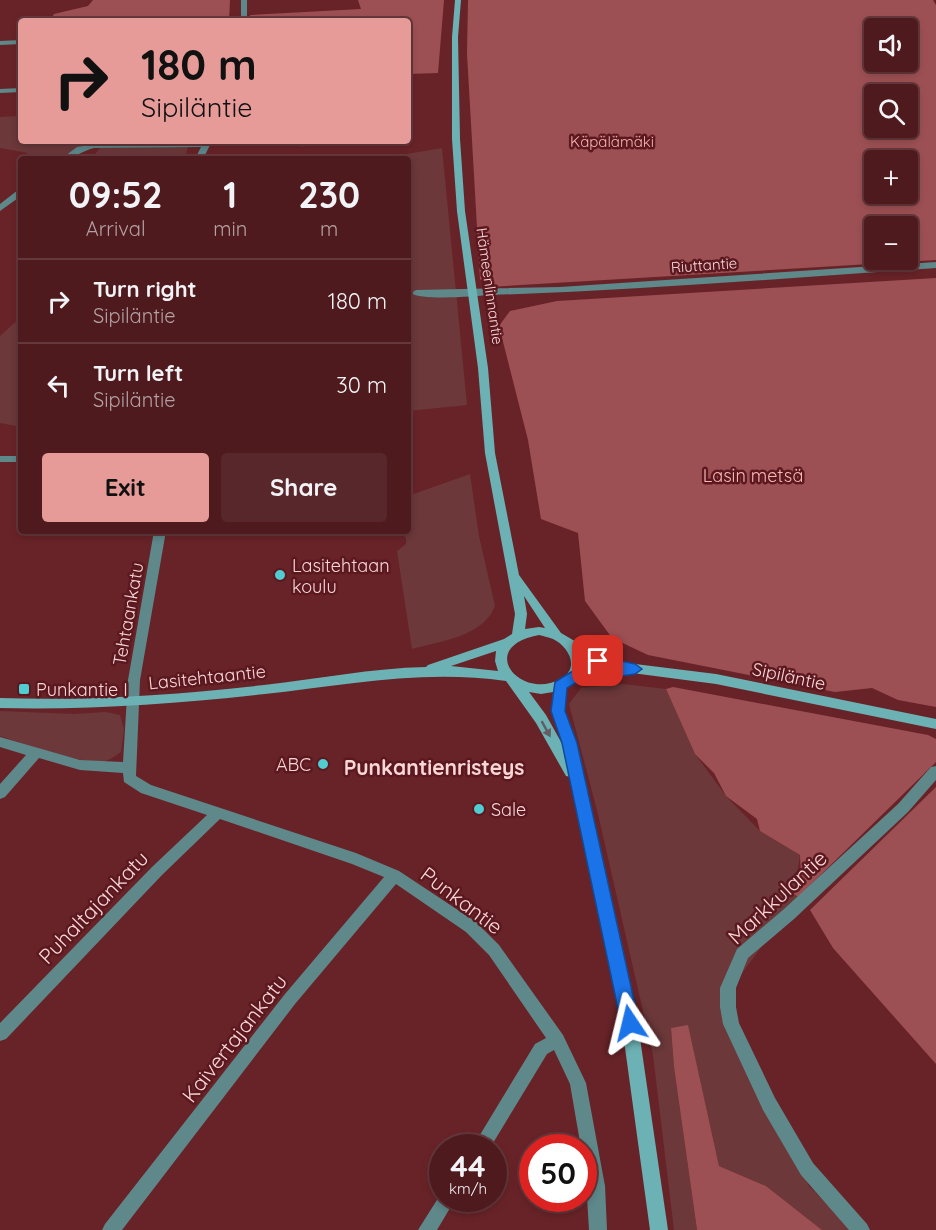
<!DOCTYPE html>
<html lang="en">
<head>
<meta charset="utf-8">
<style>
  :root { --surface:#4e1a1e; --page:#58272b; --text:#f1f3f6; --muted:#b3a1a4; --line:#65383c; --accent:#e69b98 }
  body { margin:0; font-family:Quicksand,sans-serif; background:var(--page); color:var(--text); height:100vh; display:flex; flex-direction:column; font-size:22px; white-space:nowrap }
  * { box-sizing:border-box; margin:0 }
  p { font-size:20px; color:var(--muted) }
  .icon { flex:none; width:33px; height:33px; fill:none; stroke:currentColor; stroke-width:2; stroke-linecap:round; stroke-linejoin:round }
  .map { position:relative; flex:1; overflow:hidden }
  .drawer { position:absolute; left:18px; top:156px; width:393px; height:378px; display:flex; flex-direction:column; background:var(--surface); border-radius:6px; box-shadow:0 3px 9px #0003,0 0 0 2px var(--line) }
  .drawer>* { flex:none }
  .banner { position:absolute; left:18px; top:18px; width:393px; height:126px; border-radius:6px; box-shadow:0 3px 9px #0003,0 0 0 2px var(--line); background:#e69b98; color:#111; overflow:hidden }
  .fabs { position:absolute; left:864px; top:18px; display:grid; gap:12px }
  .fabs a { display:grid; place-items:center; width:54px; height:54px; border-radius:6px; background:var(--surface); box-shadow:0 3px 9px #0003,0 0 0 2px var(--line); font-size:30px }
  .speed { position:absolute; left:429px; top:1134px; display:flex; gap:12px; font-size:30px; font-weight:700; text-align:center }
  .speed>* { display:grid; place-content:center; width:78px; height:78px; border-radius:50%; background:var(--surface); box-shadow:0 3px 9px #0003,0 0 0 2px var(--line); line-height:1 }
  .speed small { font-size:15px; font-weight:400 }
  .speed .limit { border:9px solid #d22; background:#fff; color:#111 }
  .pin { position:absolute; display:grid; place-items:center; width:51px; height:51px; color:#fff; margin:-26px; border-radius:12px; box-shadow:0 3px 9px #0006 }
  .me { position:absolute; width:66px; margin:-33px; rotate:350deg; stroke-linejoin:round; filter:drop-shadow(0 0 4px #0008) }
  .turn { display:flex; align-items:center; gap:21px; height:126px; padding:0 24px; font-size:27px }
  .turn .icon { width:78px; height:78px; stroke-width:2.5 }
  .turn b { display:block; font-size:42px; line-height:51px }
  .eta { display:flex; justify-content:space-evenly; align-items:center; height:102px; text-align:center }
  .eta b { font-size:36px; font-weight:700; line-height:42px }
  .cta { display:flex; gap:12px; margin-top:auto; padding:12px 24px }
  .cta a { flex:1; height:69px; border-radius:6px; background:var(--accent); color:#111; font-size:24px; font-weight:700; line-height:69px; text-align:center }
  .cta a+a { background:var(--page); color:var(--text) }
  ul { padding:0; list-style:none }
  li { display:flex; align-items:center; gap:18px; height:84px; padding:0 24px; border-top:2px solid var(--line) }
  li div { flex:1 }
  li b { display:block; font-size:22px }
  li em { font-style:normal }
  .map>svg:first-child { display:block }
  .green { fill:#6c383a }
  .forest { fill:#9d5053; fill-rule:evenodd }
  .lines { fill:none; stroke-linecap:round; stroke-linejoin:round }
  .street { fill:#5e888a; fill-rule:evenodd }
  .secondary { fill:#6cb1b4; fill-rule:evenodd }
  .wall { fill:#75374d }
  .shaded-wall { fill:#5f2d3f }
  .oneway { fill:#635d62 }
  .route { fill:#1a73e8; stroke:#114b97; stroke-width:1.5 }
  .poi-dot { fill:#51ccd2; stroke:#5b181f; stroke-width:2 }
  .labels { text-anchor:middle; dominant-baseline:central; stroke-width:5; stroke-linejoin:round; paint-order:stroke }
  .far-park-label { font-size:15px; fill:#fbb7b6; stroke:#5b181f }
  .far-street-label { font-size:15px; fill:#fad7d6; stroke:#5b181f }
  .park-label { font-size:18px; fill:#fbb7b6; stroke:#5b181f }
  .poi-label { font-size:18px; fill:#fad7d6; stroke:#5b181f; text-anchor:start }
  .street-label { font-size:18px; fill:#fad7d6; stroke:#5b181f }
  .quarter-label { font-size:21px; font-weight:bold; fill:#fad7d6; stroke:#5b181f }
  .near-street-label { font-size:21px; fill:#fad7d6; stroke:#5b181f }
</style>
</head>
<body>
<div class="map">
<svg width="936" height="1230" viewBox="0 0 936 1230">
  <rect width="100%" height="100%" fill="#682328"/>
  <!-- green -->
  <path class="green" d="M 21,116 L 21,141 L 78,141 L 81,146 L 63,159 L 22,159 L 28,153 L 0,148 L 0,117 Z
    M 188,146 L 185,159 L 91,159 L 100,148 Z
    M 442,148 L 467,405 L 408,411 L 408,159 L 377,159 Z
    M 21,317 L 21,427 L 0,423 L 0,336 Z
    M 470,474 L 479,536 L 495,606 C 483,637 440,641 412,649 L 397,551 L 406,544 L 406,538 L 399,531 L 408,531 L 408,496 Z
    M 623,684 L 666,689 L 695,754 L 726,796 L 760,831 L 800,855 L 794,894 L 798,897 L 721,1002 L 809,1186 L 853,1230 L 822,1230 L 766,1186 L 719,1166 L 688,1026 L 671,1028 L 674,1067 L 697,1230 L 674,1230 L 653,1055 L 598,814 L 569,704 L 581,688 Z
    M 0,711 L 74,714 L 106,712 L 120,715 L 124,729 L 121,752 C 114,757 109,761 100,762 C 81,763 20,743 0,736 Z"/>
  <!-- forest -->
  <path class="forest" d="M 93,0 L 230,0 L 229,21 L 50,21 L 54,14 L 88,6 Z
    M 358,0 L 444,0 L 438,73 L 408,74 L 408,21 L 251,21 L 250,15 L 361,9 Z
    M 468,0 L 933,0 L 936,5 L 936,260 L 489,287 L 480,279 L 467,54 ZM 908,28 L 908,62 L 874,62 L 874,28 ZM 908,94 L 908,128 L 874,128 L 874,94 ZM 908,160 L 908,194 L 874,194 L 874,160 ZM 908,226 L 908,260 L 874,260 L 874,226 Z
    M 936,278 L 936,707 L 898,700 L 872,688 L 835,692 L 648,655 L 612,638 L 585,601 L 578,533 L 541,519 L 528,440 L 499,326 L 510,311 L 557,301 Z
    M 673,687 L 928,735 L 936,739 L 936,762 L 798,897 L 794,894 L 801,875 L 800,855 L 760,831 L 757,819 L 726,796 L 714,773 L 695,754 L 666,689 Z
    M 936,787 L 936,1064 L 833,948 L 810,910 Z
    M 688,1025 L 719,1166 L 766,1186 L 822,1230 L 697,1230 L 674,1067 L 671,1028 Z"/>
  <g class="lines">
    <!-- street -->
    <path class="street" d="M 241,0 L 247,0 L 247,21 L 241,21 Z
      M 21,40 L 21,44 L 0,45 L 0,41 Z
      M 21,88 L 21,92 L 0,93 L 0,89 Z
      M 204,141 L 212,141 L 203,159 L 195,159 L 201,147 L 94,148 C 82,151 73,159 61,159 L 77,147 L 94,144 L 203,143 Z
      M 18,190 L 21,190 L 21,196 L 0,211 L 0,204 Z
      M 936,262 L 936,268 C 788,278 640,290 492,295 C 476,296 422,301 411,293 L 416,290 L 560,287 Z
      M 0,456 L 21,456 L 21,462 L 0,462 Z
      M 154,531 L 166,531 L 140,680 L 136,776 L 151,785 L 356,853 L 399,871 L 476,922 L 499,945 L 563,1035 L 586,1083 L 605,1186 L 607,1230 L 589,1230 L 584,1148 L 581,1148 L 570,1084 L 554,1050 L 547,1054 L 490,1148 L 472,1148 L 535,1044 L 546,1038 L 489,955 L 466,932 L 396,884 L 295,1004 L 122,1230 L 102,1230 L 105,1224 L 285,994 L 384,877 L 352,864 L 220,819 L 162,875 L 6,1039 L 0,1041 L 0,1023 L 152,867 L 207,815 L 141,793 L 124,782 L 123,773 L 80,770 L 39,758 L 5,797 L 0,799 L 0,784 L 26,755 L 0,747 L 0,737 L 80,760 L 123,762 L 128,680 Z
      M 936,766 L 936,780 L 908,812 L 794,919 L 748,958 L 736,988 L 736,1007 L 739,1023 L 775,1098 L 813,1163 L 867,1224 L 870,1230 L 849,1230 L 801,1175 L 763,1110 L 723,1024 L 720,1007 L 720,988 L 737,949 L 784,909 L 898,804 L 931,767 Z
      M 442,1192 L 442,1198 L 456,1198 L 437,1230 L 418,1230 Z"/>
    <!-- secondary -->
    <path class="secondary" d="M 455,0 L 461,0 L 458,37 L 460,139 L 465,211 L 488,368 L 495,453 L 519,575 L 561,633 L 602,657 L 635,664 L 716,674 L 936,719 L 936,729 L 716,684 L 632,673 L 574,682 L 566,687 L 564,711 L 577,743 L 635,1004 L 668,1230 L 650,1230 L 619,1004 L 571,777 L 566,776 L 536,723 L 506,681 C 424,669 345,685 265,694 C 176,704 89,710 0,708 L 0,698 C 88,701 176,695 264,685 C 318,679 372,668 426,667 L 428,665 L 504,639 L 512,634 L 515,614 L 485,453 L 478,368 L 457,211 L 452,139 L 452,37 ZM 524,596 L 545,628 L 539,627 L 525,629 L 527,614 ZM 539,635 C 543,636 548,637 553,639 C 568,646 580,667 562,678 C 522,703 474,647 539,635 ZM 496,651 L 495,661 L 498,671 L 451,666 ZM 582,656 L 595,664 L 609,668 L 582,672 L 584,662 ZM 529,692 L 541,694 L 553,692 L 552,711 L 565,749 L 546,715 Z"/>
  </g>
  <!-- wall -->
  <path class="wall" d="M 295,141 L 319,141 L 319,143 L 302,147 Z"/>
  <!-- shaded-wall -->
  <path class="shaded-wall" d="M 302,141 L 319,141 L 319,143 L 302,147 Z"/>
  <!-- one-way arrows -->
  <defs><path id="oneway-solid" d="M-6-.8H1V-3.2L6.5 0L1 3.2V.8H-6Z" transform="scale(1.5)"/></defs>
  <use class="oneway" href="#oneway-solid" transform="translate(546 729) rotate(61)"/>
  <!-- route -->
  <path class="route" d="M 598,656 L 635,664 L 642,669 L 635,674 L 575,683 L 567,688 L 565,711 L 577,743 L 639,1023 L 636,1029 L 630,1031 L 624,1029 L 621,1023 L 562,743 L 551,711 L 555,682 L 571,672 L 605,668 L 594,665 L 591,661 Z"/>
  <!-- markers -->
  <g class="poi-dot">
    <circle cx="280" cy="575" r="6"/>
    <rect x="18" y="683" width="12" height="12" rx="3"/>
    <circle cx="323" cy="764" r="6"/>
    <circle cx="479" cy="809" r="6"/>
  </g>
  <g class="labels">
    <!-- far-park labels -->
    <g class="far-park-label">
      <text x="612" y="141">Käpälämäki</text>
    </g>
    <!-- far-street labels -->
    <g class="far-street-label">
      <text transform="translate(704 265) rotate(-4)">Riuttantie</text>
      <text transform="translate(490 286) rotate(82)">Hämeenlinnantie</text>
    </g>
    <!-- park labels -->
    <g class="park-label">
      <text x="753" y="475">Lasin metsä</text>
    </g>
    <!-- poi labels -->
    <g class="poi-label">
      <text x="292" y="565">Lasitehtaan<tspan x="292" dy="21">koulu</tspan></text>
      <text x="36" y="689">Punkantie I</text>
      <text x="311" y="764" text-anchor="end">ABC</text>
      <text x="491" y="809">Sale</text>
    </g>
    <!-- street labels -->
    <g class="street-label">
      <text transform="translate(128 614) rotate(-80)">Tehtaankatu</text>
      <text transform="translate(789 676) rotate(12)">Sipiläntie</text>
      <text transform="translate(207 677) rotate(-6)">Lasitehtaantie</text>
    </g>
    <!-- quarter labels -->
    <g class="quarter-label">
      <text x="434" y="767">Punkantienristeys</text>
    </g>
    <!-- near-street labels -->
    <g class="near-street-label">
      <text transform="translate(777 897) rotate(-43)">Markkulantie</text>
      <text transform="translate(462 900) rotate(37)">Punkantie</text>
      <text transform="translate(93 907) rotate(-46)">Puhaltajankatu</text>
      <text transform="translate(234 1038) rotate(-52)">Kaivertajankatu</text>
    </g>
  </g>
</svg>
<div class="fabs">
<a><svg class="icon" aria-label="sound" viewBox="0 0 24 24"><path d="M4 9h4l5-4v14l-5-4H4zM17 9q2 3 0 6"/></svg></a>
<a><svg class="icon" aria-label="search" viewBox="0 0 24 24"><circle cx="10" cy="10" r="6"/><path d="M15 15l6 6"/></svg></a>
<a>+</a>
<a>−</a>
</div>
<div class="speed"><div>44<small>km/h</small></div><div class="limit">50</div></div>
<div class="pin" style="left:598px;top:661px;background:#d93025"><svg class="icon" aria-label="arrive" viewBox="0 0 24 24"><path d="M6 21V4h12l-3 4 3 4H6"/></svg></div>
<svg class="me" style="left:630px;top:1023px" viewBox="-20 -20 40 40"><path d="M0-17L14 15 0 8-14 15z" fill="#1a73e8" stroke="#fff" stroke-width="4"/></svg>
<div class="banner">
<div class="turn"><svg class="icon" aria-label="right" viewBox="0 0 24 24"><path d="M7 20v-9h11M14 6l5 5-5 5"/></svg><div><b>180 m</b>Sipiläntie</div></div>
</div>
<section class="drawer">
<div class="eta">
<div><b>09:52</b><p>Arrival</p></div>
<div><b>1</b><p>min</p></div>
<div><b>230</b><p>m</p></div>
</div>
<ul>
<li><svg class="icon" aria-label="right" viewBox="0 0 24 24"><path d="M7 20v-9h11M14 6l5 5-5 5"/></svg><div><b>Turn right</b><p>Sipiläntie</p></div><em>180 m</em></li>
<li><svg class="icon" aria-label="left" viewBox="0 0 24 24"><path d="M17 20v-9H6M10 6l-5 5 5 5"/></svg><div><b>Turn left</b><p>Sipiläntie</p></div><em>30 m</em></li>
</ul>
<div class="cta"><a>Exit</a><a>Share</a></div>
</section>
</div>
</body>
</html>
